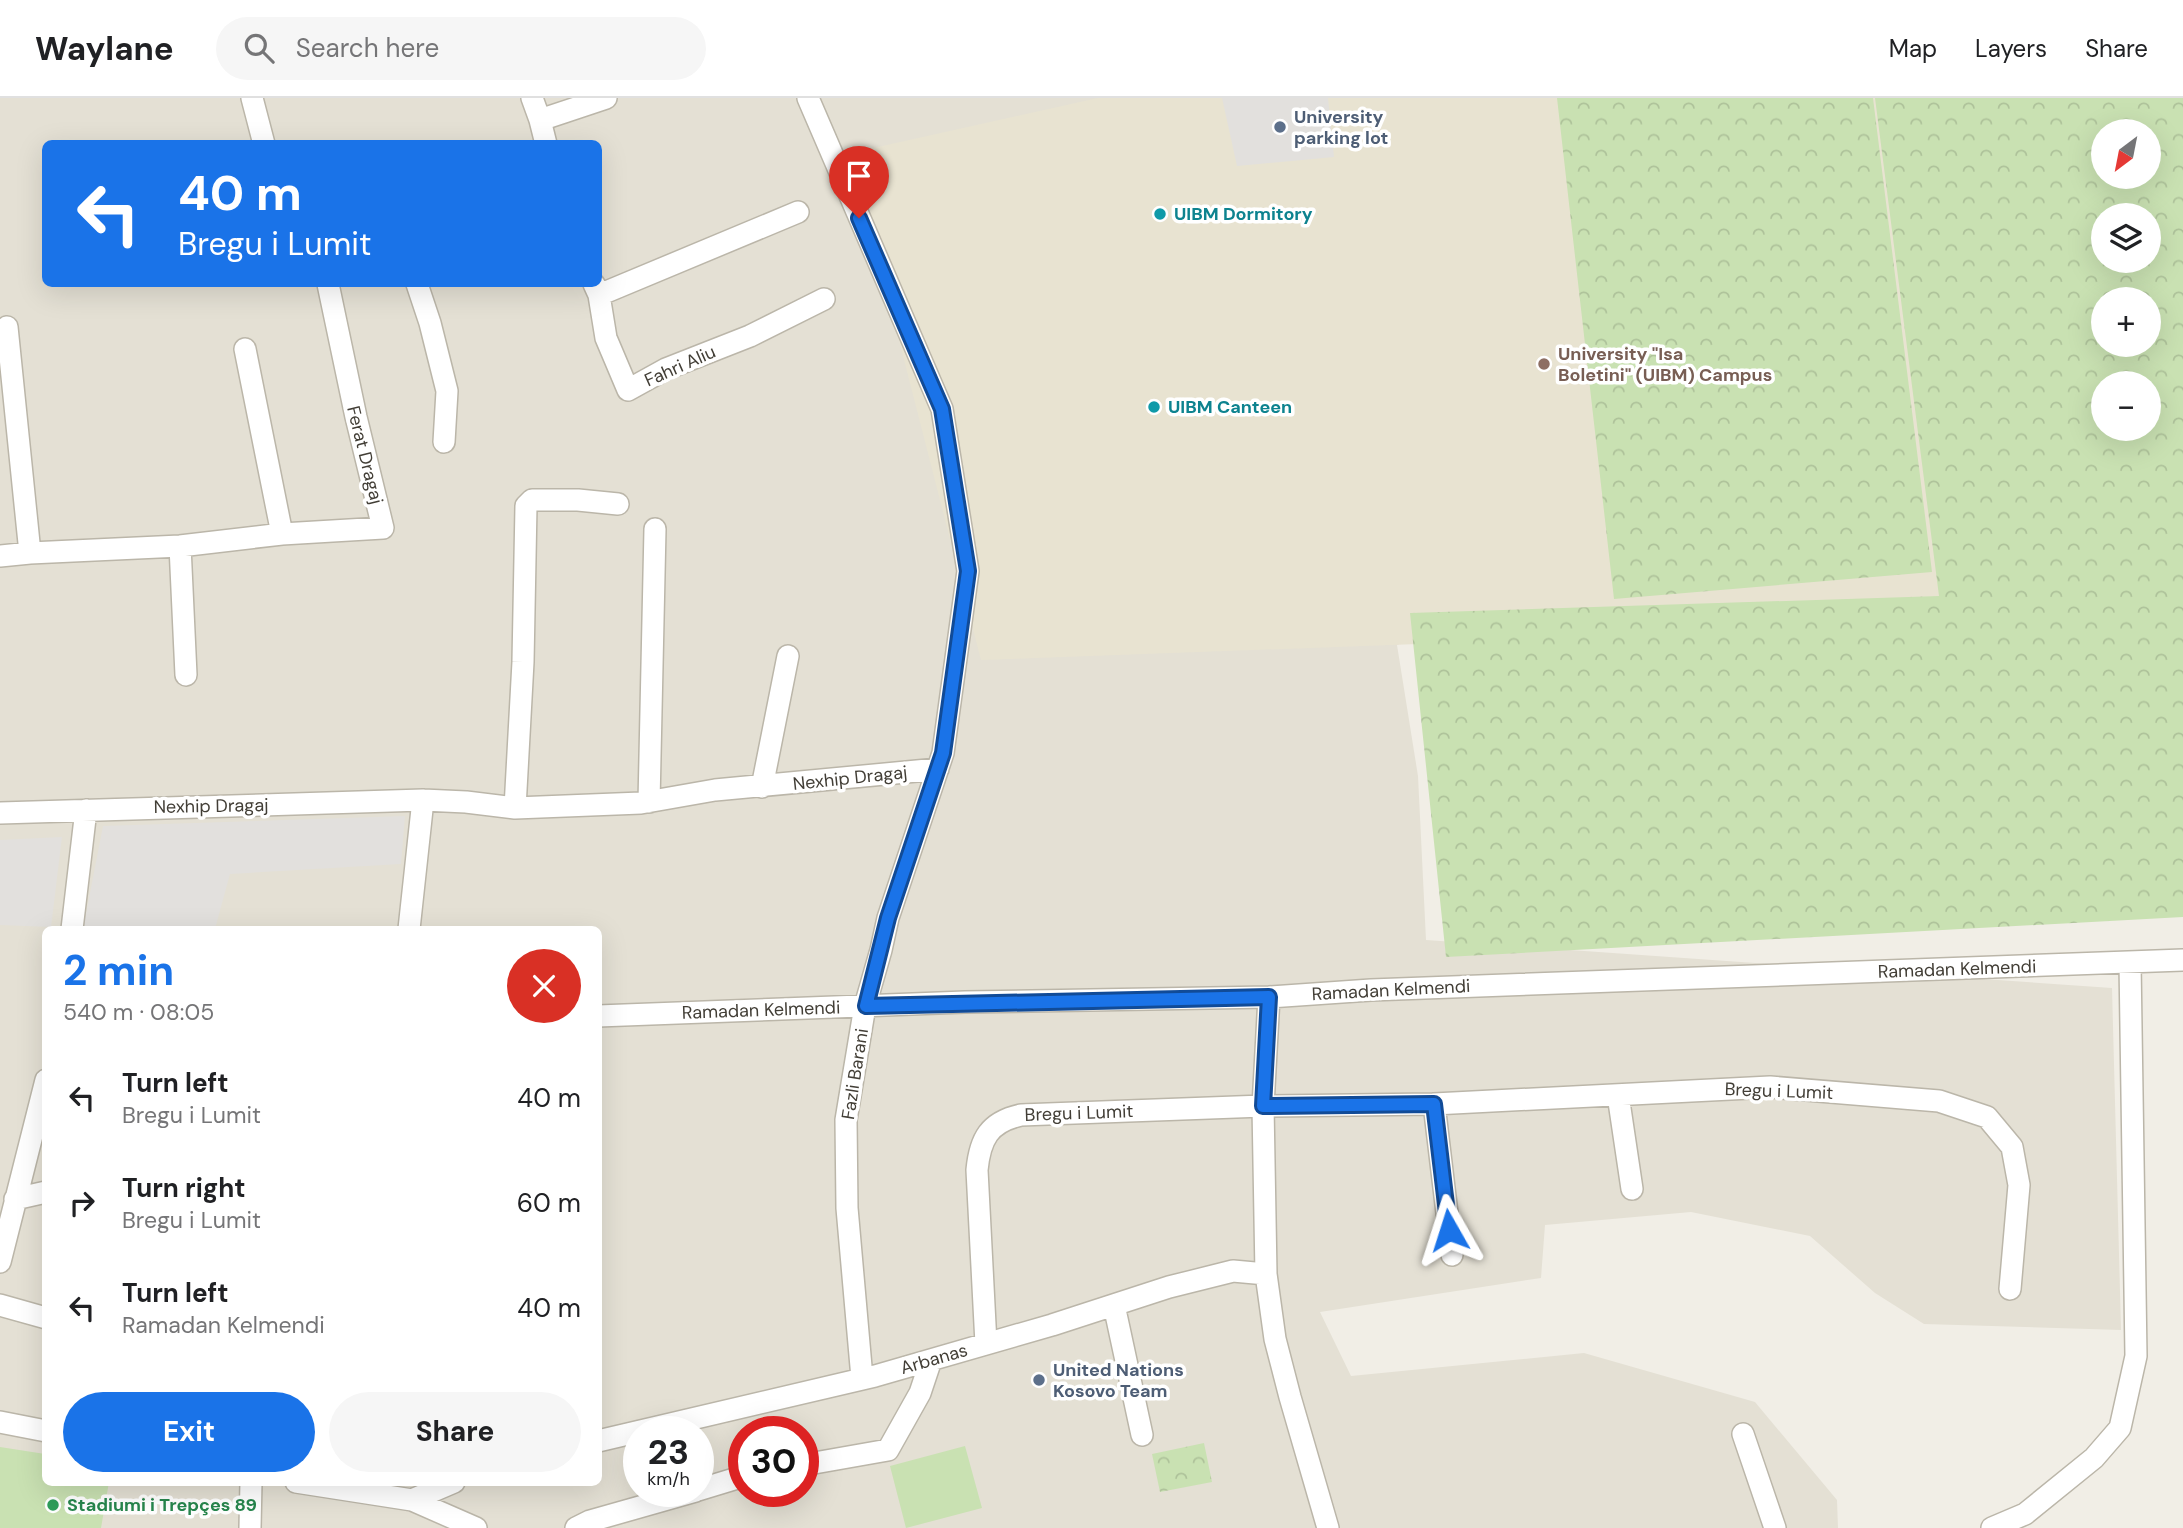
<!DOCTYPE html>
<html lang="en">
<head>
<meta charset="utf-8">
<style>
  :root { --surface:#fff; --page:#f6f6f6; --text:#202124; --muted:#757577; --line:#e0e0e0; --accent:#1a73e8 }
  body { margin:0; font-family:"DM Sans",sans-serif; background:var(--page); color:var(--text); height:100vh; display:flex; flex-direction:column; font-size:26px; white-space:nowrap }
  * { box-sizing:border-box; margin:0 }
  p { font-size:23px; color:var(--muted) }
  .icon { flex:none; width:38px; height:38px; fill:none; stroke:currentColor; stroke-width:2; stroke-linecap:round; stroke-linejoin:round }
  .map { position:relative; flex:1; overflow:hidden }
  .details { position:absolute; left:42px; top:828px; width:560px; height:560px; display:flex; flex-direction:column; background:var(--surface); border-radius:10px; box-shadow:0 7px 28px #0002 }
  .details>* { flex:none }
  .guide { position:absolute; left:42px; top:42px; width:560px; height:147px; border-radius:10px; box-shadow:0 7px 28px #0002; background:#1a73e8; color:#fff; overflow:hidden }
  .needle { width:46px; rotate:212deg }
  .tools { position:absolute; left:2091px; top:21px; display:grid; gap:14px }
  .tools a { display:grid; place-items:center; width:70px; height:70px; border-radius:50%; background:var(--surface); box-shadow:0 7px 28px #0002; font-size:35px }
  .speed { position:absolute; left:623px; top:1318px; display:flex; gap:14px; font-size:35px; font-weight:700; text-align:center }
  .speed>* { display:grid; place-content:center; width:91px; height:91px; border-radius:50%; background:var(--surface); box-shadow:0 7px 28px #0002; line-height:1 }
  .speed small { font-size:18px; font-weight:400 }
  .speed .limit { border:10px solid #d22; background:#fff; color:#111 }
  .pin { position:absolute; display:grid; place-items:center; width:60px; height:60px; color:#fff; margin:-72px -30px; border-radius:50% 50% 50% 0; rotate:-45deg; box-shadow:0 0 7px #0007 }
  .pin .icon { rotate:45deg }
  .me { position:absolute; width:77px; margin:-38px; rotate:354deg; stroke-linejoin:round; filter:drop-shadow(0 0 5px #0008) }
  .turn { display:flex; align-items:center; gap:24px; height:147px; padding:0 21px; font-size:32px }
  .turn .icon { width:91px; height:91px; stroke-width:2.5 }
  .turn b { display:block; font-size:49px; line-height:60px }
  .round { display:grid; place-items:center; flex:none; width:74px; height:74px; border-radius:37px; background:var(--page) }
  .overview { display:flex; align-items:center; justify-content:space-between; height:119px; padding:0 21px }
  h1 { font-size:42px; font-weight:700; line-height:52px; color:var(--accent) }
  .cta { display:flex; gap:14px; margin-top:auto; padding:14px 21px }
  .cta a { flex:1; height:80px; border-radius:42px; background:var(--accent); color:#fff; font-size:28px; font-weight:700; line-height:80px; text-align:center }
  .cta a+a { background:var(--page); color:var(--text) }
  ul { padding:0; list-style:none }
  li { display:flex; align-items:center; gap:21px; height:105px; padding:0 21px }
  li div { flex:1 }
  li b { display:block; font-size:26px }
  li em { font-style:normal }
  header { display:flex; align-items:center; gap:42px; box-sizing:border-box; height:98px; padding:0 35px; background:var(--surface); border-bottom:2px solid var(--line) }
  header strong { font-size:33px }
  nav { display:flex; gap:38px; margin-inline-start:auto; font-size:24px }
  .search { width:490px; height:63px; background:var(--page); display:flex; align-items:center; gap:18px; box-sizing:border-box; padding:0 24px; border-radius:38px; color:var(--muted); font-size:26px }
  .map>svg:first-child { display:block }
  .residential { fill:#e4e0d4; fill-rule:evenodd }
  .education { fill:#e8e3d1; fill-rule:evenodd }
  .grass { fill:#c9e1b2 }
  .forest { fill:url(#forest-crowns); fill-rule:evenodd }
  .parking { fill:#e2e0dd }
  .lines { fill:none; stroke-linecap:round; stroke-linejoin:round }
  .minor-casing { stroke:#bbb6a9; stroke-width:24 }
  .minor { stroke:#fff; stroke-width:21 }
  .route-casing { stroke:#114b97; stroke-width:18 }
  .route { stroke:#1a73e8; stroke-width:12 }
  .service-dot { fill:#5c6f8a; stroke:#fff; stroke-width:2.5 }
  .culture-dot { fill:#0f9aa8; stroke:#fff; stroke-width:2.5 }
  .education-dot { fill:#8d6e63; stroke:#fff; stroke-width:2.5 }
  .leisure-dot { fill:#2e9e5b; stroke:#fff; stroke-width:2.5 }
  .labels { text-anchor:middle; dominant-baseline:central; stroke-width:7; stroke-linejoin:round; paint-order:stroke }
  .service-label { font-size:18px; font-weight:bold; fill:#4e5e75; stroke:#fff; text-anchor:start }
  .culture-label { font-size:18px; font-weight:bold; fill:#0d838f; stroke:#fff; text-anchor:start }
  .education-label { font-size:18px; font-weight:bold; fill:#785e54; stroke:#fff; text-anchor:start }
  .street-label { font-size:18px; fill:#423e36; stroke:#fff }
  .leisure-label { font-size:18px; font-weight:bold; fill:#27864d; stroke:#fff; text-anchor:start }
</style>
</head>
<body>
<header>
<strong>Waylane</strong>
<div class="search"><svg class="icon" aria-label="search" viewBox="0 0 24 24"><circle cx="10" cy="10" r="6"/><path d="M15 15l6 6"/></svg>Search here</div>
<nav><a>Map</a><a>Layers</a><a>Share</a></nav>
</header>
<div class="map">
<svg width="2183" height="1430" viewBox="0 0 2183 1430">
  <defs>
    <pattern id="forest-crowns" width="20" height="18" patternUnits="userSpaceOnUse" patternTransform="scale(1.75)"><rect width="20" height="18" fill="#c9e1b2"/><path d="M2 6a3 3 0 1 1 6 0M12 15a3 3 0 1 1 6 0" fill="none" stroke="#aec29a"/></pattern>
  </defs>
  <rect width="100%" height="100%" fill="#f1eee6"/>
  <!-- residential -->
  <path class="residential" d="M 0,0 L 1839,0 L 1604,470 L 1397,547 L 1418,678 L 1426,842 L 2112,890 L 2121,1232 L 1924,1226 L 1875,1195 L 1810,1138 L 1691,1114 L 1545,1127 L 1541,1180 L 1320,1214 L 1351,1278 L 1584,1255 L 1755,1304 L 1837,1402 L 1838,1430 L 0,1430 ZM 46,46 L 598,46 L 598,186 L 46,186 ZM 46,831 L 598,831 L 598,1384 L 46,1384 ZM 639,1334 L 698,1334 L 698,1393 L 639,1393 ZM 744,1334 L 803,1334 L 803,1393 L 744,1393 Z"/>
  <!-- education -->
  <path class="education" d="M 1098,0 L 2183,0 L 2183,518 L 981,562 L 851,55 ZM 2104,33 L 2149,33 L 2149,79 L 2104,79 ZM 2104,117 L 2149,117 L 2149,163 L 2104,163 ZM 2104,201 L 2149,201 L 2149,247 L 2104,247 ZM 2104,285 L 2149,285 L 2149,331 L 2104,331 Z"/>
  <!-- grass -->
  <path class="grass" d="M 965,1348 L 982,1410 L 906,1430 L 890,1368 Z
    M 0,1349 L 45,1356 L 46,1384 L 109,1384 L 101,1430 L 0,1430 Z"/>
  <!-- forest -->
  <path class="forest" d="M 1557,0 L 1873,0 L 1932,474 L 1614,501 Z
    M 1875,0 L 2183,0 L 2183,819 L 1446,859 L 1410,515 L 1939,498 ZM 2104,33 L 2149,33 L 2149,79 L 2104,79 ZM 2104,117 L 2149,117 L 2149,163 L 2104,163 ZM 2104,201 L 2149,201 L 2149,247 L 2104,247 ZM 2104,285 L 2149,285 L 2149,331 L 2104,331 Z
    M 1204,1345 L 1212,1384 L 1160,1394 L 1152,1356 Z"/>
  <!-- parking -->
  <path class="parking" d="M 1222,0 L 1328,0 L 1334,59 L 1237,68 Z
    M 405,718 L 401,766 L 230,776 L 215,831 L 83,831 L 103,728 Z
    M 62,739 L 51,829 L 0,827 L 0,742 Z"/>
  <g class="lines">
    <defs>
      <path id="minor" d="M 252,0 L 264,46
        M 532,0 L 540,22 L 546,46
        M 808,0 L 942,311 L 968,473 L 943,655 L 888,820 L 881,852 L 865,908 L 846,1022 L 847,1110 L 862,1280
        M 540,22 L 606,0
        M 417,186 L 430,225 L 447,293 L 444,344
        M 594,186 L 599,197 L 606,240 L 628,292 L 666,271 L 750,238 L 824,201
        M 599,197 L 798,114
        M 7,229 L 30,455
        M 245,251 L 282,436
        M 180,448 L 186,577
        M 0,458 L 30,455 L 180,448 L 282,436 L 383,430 L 356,319 L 328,186
        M 762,689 L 788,558
        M 649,704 L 655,431
        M 515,710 L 523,564 L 526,408 L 532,402 L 578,402 L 618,406
        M 0,715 L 423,702 L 466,704 L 515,710 L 641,705 L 715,692 L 938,671
        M 72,831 L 86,712
        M 409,831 L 423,702
        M 1269,899 L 1263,1008 L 1266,1176 L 1275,1241 L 1290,1299 L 1328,1430
        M 598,918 L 965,904 L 1269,899 L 1371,892 L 2183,862
        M 1618,997 L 1632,1091
        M 1434,1006 L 1452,1157
        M 15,1101 L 46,1094
        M 0,1164 L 46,982
        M 0,1207 L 46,1220
        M 1114,1207 L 1142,1337
        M 986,1246 L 977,1072 C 980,1041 989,1024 1021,1017 L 1263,1008 L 1434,1006 L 1770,989 L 1939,1003 L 1987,1019 L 2012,1049 L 2019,1087 L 2010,1191
        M 0,1324 L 46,1333
        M 1743,1336 L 1775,1430
        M 598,1343 L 875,1278 L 1052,1227 L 1169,1189 L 1233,1173 L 1266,1176
        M 803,1367 L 888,1352 L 920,1295 L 931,1262
        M 296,1384 L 412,1402 L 476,1430
        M 698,1392 L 744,1378
        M 412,1402 L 454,1384
        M 250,1430 L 251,1384
        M 576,1430 L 590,1423 L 696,1393
        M 1992,1430 L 2025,1416 L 2094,1360 L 2120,1330 L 2136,1258 L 2130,864"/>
    </defs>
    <!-- minor casing -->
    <use href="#minor" class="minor-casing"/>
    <!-- minor -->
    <use href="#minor" class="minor"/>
  </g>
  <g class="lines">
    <defs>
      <path id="route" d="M 859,120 L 942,311 L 968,473 L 943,655 L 888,820 L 866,908 L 1269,899 L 1263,1008 L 1434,1006 L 1449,1132"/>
    </defs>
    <!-- route casing -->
    <use href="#route" class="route-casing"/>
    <!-- route -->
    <use href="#route" class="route"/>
  </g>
  <!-- markers -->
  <g class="service-dot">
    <circle cx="1280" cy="29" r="7"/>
    <circle cx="1039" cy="1282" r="7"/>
  </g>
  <g class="culture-dot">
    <circle cx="1160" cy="116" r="7"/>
    <circle cx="1154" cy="309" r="7"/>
  </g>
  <circle class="education-dot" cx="1544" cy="266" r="7"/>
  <circle class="leisure-dot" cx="53" cy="1407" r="7"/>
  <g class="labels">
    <!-- service labels -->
    <g class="service-label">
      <text x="1294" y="19">University<tspan x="1294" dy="21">parking lot</tspan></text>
      <text x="1053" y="1272">United Nations<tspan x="1053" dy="21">Kosovo Team</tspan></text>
    </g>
    <!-- culture labels -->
    <g class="culture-label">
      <text x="1174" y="116">UIBM Dormitory</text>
      <text x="1168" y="309">UIBM Canteen</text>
    </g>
    <!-- education labels -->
    <g class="education-label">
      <text x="1558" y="256">University "Isa<tspan x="1558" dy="21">Boletini" (UIBM) Campus</tspan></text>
    </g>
    <!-- street labels -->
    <g class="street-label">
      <text transform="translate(680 268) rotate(-24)">Fahri Aliu</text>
      <text transform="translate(365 357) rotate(76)">Ferat Dragaj</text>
      <text transform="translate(850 680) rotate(-6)">Nexhip Dragaj</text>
      <text transform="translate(211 708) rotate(-1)">Nexhip Dragaj</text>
      <text transform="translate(1957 871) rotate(-2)">Ramadan Kelmendi</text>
      <text transform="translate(1391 892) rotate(-3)">Ramadan Kelmendi</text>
      <text transform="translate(761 912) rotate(-2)">Ramadan Kelmendi</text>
      <text transform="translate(855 976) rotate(-81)">Fazli Barani</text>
      <text transform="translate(1779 993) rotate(2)">Bregu i Lumit</text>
      <text transform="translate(1079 1015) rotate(-2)">Bregu i Lumit</text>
      <text transform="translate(934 1261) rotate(-16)">Arbanas</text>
    </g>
    <!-- leisure labels -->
    <g class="leisure-label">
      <text x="67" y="1407">Stadiumi i Trepçes 89</text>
    </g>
  </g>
</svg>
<div class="tools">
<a><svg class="needle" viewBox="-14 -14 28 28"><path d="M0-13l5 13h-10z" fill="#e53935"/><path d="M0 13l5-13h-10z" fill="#757577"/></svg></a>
<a><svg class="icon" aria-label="layers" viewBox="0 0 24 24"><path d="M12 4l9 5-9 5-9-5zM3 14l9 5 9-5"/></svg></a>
<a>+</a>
<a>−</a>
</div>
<div class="speed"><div>23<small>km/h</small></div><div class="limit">30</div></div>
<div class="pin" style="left:859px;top:120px;background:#d93025"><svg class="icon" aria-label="arrive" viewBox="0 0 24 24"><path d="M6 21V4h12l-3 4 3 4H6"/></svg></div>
<svg class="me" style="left:1449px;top:1132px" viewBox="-20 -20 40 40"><path d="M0-17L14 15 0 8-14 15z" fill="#1a73e8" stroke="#fff" stroke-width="4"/></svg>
<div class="guide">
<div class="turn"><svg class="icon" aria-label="left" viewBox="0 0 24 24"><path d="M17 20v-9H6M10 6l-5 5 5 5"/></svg><div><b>40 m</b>Bregu i Lumit</div></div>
</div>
<section class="details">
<div class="overview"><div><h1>2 min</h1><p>540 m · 08:05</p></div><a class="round" style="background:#d93025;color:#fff"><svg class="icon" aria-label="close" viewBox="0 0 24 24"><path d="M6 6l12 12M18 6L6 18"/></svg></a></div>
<ul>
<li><svg class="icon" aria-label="left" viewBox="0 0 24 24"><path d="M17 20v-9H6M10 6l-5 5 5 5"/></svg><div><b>Turn left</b><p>Bregu i Lumit</p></div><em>40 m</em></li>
<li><svg class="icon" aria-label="right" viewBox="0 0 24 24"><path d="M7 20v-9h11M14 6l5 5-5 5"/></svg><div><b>Turn right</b><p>Bregu i Lumit</p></div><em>60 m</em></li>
<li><svg class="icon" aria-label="left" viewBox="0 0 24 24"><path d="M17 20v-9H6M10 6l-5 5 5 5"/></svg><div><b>Turn left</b><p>Ramadan Kelmendi</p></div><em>40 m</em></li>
</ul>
<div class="cta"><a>Exit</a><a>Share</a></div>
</section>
</div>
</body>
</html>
